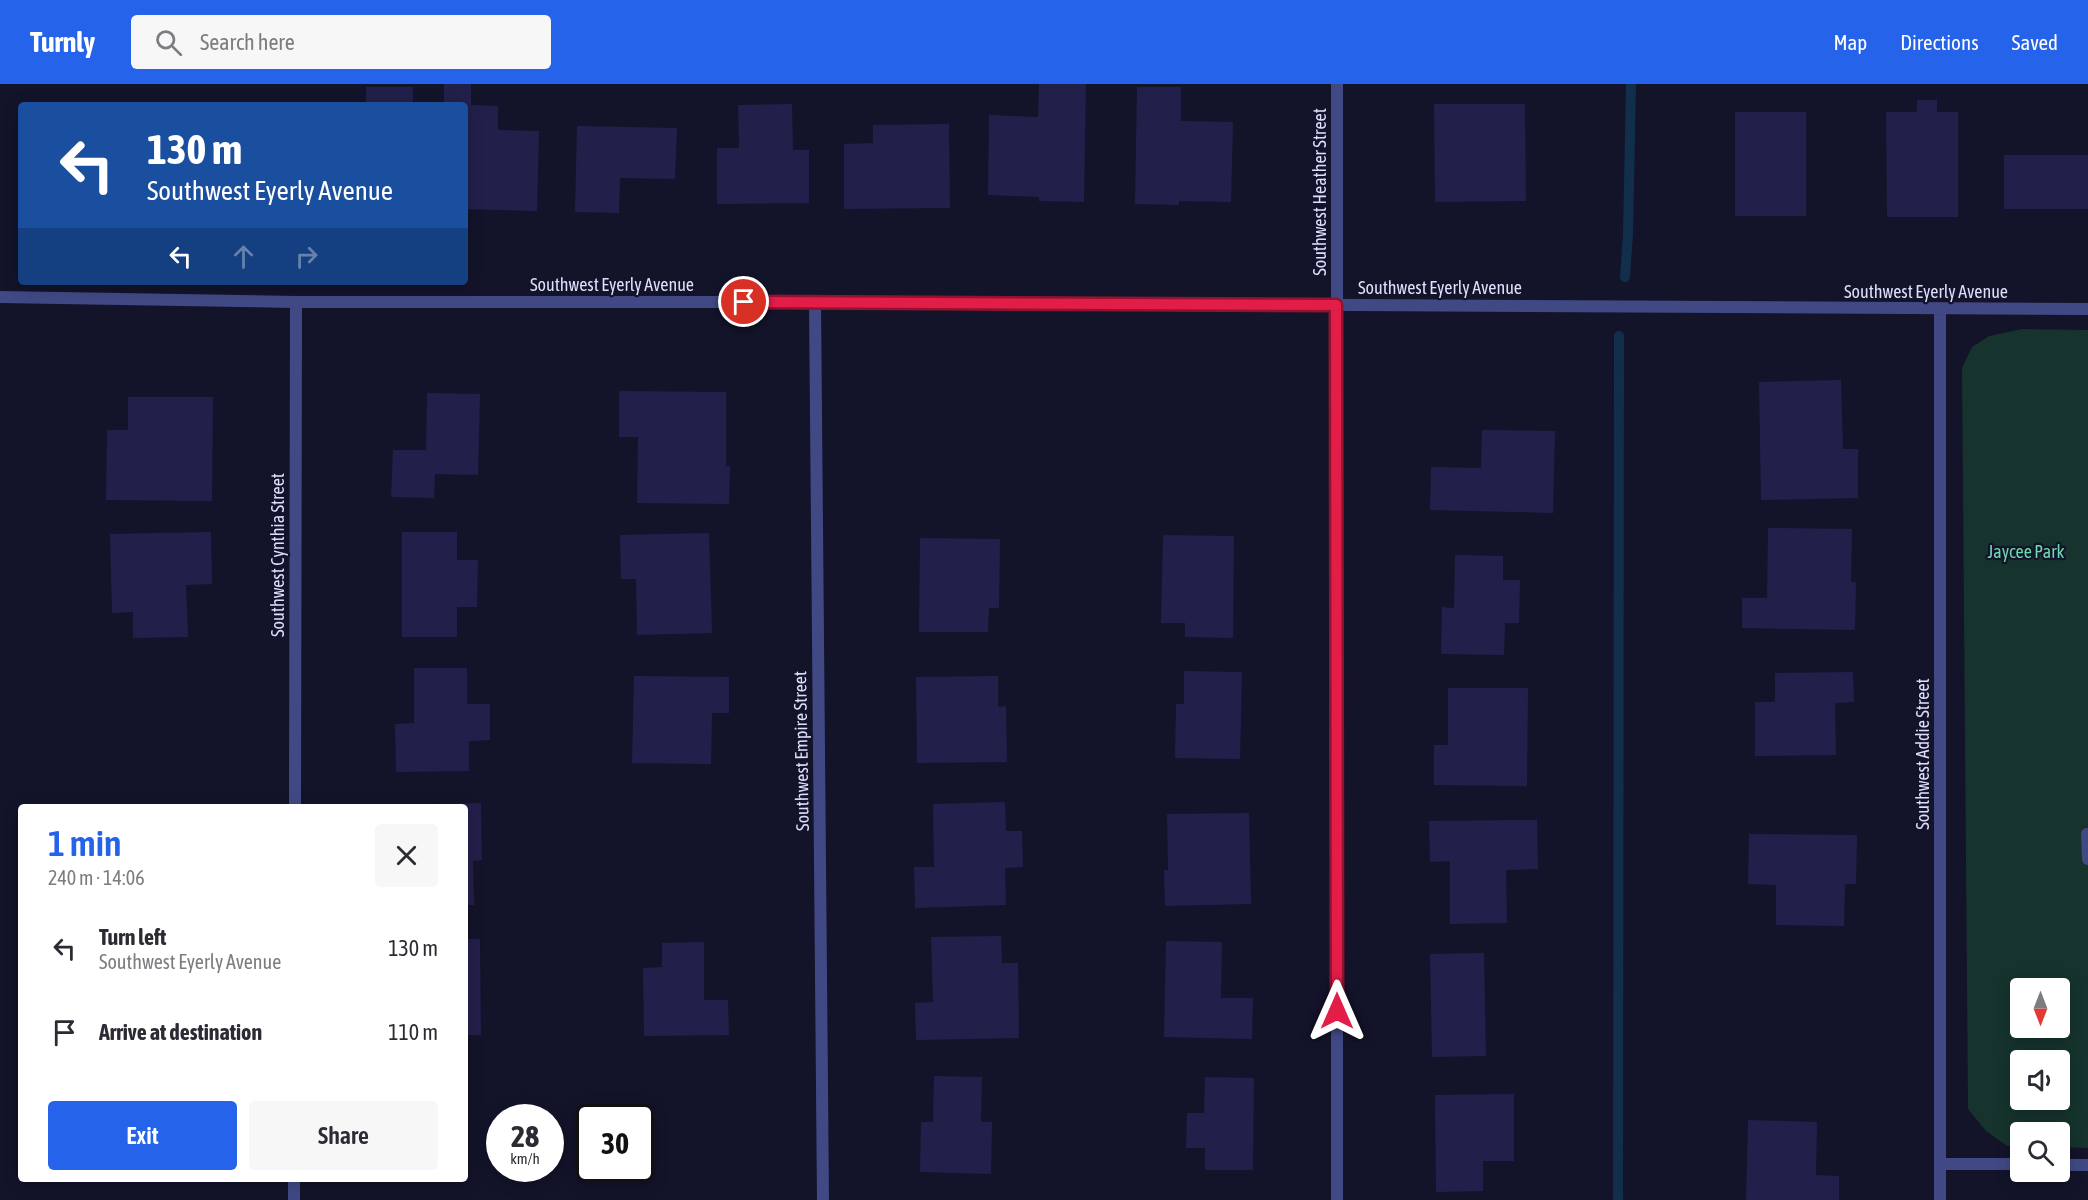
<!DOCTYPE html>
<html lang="en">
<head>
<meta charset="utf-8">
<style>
  :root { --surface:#fff; --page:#f7f7f7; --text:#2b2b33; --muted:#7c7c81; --accent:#2563eb }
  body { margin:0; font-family:"Asap Condensed",sans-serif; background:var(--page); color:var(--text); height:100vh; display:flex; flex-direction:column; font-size:22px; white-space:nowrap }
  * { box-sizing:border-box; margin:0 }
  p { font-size:20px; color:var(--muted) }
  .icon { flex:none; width:33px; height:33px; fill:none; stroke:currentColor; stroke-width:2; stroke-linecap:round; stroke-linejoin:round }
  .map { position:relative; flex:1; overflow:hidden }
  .details { position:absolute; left:18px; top:720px; width:450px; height:378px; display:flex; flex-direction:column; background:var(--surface); border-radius:6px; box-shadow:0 3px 15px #0003 }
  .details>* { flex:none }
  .guide { position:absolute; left:18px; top:18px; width:450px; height:183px; border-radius:6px; box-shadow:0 3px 15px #0003; background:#1a4fa0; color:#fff; overflow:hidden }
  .needle { width:39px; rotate:180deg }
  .controls { position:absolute; left:2010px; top:894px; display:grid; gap:12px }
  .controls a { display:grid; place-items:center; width:60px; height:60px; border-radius:6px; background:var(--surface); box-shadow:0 3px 15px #0003; font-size:30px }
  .speed { position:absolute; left:486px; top:1020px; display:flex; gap:12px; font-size:30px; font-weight:700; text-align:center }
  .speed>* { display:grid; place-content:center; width:78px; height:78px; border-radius:50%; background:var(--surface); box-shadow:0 3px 15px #0003; line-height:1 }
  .speed small { font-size:15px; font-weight:400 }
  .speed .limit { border:3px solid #111; border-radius:9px; background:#fff; color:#111 }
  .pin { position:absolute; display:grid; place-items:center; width:51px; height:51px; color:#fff; margin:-26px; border:3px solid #fff; border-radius:50%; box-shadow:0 2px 6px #0007 }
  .me { position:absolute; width:66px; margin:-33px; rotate:0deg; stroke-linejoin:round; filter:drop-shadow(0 0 4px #0008) }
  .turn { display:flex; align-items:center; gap:21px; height:126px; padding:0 30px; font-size:27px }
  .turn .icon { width:78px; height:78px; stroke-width:2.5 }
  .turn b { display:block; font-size:42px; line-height:51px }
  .lanes { display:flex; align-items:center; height:57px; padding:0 30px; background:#0003; justify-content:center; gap:30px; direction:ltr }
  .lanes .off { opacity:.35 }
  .round { display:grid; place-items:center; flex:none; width:63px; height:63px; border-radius:6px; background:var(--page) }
  .head { display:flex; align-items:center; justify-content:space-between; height:102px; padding:0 30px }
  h1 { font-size:36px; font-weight:600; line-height:45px; color:var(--accent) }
  .primary-button { display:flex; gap:12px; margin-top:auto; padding:12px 30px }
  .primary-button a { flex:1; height:69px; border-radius:6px; background:var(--accent); color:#fff; font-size:24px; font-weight:600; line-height:69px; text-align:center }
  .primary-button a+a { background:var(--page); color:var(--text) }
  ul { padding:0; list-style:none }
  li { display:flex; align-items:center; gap:18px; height:84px; padding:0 30px }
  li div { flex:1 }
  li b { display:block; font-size:22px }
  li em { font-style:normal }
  header { display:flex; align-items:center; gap:36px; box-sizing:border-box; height:84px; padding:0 30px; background:var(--accent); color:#fff }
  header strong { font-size:28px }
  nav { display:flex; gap:33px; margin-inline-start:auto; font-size:21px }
  .search { width:420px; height:54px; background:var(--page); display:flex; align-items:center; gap:15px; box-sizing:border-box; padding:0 21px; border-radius:6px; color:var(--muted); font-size:22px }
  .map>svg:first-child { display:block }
  .green { fill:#16332e; fill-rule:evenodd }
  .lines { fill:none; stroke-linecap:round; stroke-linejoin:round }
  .stream { stroke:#112f4a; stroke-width:10 }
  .building { fill:#22204a }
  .lane { stroke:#414985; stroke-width:12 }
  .street { stroke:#414985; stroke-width:12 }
  .route-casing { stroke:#92132f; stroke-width:15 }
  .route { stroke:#e11d48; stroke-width:10 }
  .labels { text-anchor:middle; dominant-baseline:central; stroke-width:4.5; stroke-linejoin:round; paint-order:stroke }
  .street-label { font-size:18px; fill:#dedffd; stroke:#13132a }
  .park-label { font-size:18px; fill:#6ddaad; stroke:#13132a }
</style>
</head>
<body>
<header>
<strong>Turnly</strong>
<div class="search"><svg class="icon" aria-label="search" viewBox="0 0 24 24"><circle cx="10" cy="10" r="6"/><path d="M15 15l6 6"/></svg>Search here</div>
<nav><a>Map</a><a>Directions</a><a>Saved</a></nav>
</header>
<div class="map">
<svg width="2088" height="1116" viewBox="0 0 2088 1116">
  <rect width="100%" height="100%" fill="#13132a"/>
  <!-- green -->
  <path class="green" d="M 2022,245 L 2088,246 L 2088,1064 L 2060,1063 L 2060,1048 L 2020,1048 L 2020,1062 L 2007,1062 L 1986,1047 L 1968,1025 L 1962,284 L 1972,263 L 1989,252 ZM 2020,904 L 2060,904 L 2060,944 L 2020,944 ZM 2020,976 L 2060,976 L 2060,1016 L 2020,1016 Z"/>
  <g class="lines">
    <!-- stream -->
    <path class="stream" d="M 1625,193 L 1628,150 L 1631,0
      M 1618,1116 L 1619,252"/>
  </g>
  <!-- building -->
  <path class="building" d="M 444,0 L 471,0 L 471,21 L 498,22 L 498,46 L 539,47 L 537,127 L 465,125 L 465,21 L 444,21 Z
    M 1039,0 L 1086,0 L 1084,118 L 1039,117 L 1039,113 L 988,111 L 989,31 L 1038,33 Z
    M 366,3 L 413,3 L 413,21 L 366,21 Z
    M 1137,3 L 1181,3 L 1181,37 L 1233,38 L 1231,118 L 1179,117 L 1179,121 L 1135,120 Z
    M 1917,16 L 1937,16 L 1937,28 L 1958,28 L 1958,133 L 1887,133 L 1886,28 L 1917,28 Z
    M 792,20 L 793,66 L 809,66 L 809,119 L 717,120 L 717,64 L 739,64 L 738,21 Z
    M 1434,20 L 1525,20 L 1526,117 L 1435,118 Z
    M 1735,28 L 1806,28 L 1806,132 L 1735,132 Z
    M 949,40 L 950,124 L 844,125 L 844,60 L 873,59 L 873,41 Z
    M 577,42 L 677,44 L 675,95 L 620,94 L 619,129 L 575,128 Z
    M 2004,71 L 2088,71 L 2088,125 L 2004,125 Z
    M 1841,296 L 1843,365 L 1858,365 L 1858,414 L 1761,416 L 1759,298 Z
    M 619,307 L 726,308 L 726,382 L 730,382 L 729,420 L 637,419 L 638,353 L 619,353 Z
    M 427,309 L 480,310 L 478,391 L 435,390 L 434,414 L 391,413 L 393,366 L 426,366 Z
    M 128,313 L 213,313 L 212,417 L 106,416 L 107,346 L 128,346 Z
    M 1482,346 L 1555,347 L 1553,429 L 1430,426 L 1431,383 L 1481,384 Z
    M 1768,444 L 1852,445 L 1851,498 L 1856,498 L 1855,546 L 1742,544 L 1742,514 L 1767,514 Z
    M 211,448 L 212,500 L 186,501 L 188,553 L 133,554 L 133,528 L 112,529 L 110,450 Z
    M 402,448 L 457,448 L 457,476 L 478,476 L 477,523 L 457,523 L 457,553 L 402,553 Z
    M 709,449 L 712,549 L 637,551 L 636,495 L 621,495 L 620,451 Z
    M 1163,451 L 1234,452 L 1233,554 L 1185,553 L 1185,539 L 1161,539 Z
    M 920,454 L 1000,455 L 999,524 L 989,524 L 988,548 L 919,548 Z
    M 1455,471 L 1503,472 L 1503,496 L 1520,496 L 1519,539 L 1505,539 L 1504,571 L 1441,570 L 1442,523 L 1454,524 Z
    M 414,584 L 467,584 L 467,620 L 490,620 L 490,656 L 469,657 L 469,687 L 396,688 L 395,640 L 414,639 Z
    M 1184,587 L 1242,588 L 1240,675 L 1175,674 L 1176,620 L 1184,620 Z
    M 1853,588 L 1854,618 L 1835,619 L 1836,671 L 1755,672 L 1755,618 L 1775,618 L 1775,589 Z
    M 634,592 L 729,593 L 729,629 L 712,629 L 711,680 L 632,679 Z
    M 998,592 L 998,623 L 1006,622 L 1007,678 L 917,679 L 916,593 Z
    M 1448,604 L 1528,604 L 1527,702 L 1434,701 L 1434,661 L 1448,661 Z
    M 1005,718 L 1006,747 L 1022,747 L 1023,783 L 1005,784 L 1006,821 L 915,824 L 914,783 L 934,783 L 933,720 Z
    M 481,719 L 482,776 L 473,777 L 474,821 L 465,821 L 465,723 L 392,723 L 392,721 Z
    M 1249,729 L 1251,820 L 1165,822 L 1164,786 L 1168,786 L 1167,730 Z
    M 1537,736 L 1538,785 L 1506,786 L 1507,839 L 1450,840 L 1450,777 L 1430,778 L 1429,737 Z
    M 1749,750 L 1857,751 L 1856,800 L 1845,800 L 1844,842 L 1776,841 L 1776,801 L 1748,800 Z
    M 1001,852 L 1002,879 L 1018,879 L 1019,954 L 916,956 L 915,919 L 933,918 L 931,853 Z
    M 465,855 L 480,855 L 481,951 L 465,951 Z
    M 1166,857 L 1222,858 L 1221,914 L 1253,914 L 1252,955 L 1164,953 Z
    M 704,858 L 704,916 L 728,916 L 729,951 L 644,952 L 643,884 L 662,883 L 662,859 Z
    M 1484,869 L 1486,972 L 1432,973 L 1430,870 Z
    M 934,992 L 982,993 L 981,1038 L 992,1038 L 991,1090 L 920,1088 L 921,1038 L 933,1038 Z
    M 1205,993 L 1254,994 L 1253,1086 L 1205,1086 L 1205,1064 L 1186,1064 L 1187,1029 L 1204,1029 Z
    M 1514,1010 L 1514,1077 L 1483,1077 L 1483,1107 L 1436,1108 L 1435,1011 Z
    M 1748,1036 L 1817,1038 L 1816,1091 L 1839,1092 L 1839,1116 L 1746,1116 Z"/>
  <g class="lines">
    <!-- lane -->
    <path class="lane" d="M 2087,750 L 2088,775"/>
    <!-- street -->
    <path class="street" d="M 0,213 L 296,218 L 815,218 L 2088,225
      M 815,218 L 823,1116
      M 295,723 L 296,218
      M 1940,1080 L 2020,1080
      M 2060,1081 L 2088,1081
      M 294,1116 L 294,1095
      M 1337,1116 L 1337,0
      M 1940,1116 L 1940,225"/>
  </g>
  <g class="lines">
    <defs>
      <path id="route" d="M 744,218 L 1336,221 L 1337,927"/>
    </defs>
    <!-- route casing -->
    <use href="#route" class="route-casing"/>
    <!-- route -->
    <use href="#route" class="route"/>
  </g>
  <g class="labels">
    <!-- street labels -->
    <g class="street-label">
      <text transform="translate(1319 108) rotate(-90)">Southwest Heather Street</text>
      <text x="612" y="200">Southwest Eyerly Avenue</text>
      <text x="1440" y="203">Southwest Eyerly Avenue</text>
      <text x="1926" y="207">Southwest Eyerly Avenue</text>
      <text transform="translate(277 471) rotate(-90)">Southwest Cynthia Street</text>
      <text transform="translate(801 667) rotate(-91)">Southwest Empire Street</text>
      <text transform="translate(1922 670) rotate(-90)">Southwest Addie Street</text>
    </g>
    <!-- park labels -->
    <g class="park-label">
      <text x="2026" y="467">Jaycee Park</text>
    </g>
  </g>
</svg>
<div class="controls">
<a><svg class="needle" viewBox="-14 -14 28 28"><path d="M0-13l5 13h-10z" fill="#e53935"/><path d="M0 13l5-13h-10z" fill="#7c7c81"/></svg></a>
<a><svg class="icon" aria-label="sound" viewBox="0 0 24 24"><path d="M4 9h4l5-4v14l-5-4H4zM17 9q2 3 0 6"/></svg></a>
<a><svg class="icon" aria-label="search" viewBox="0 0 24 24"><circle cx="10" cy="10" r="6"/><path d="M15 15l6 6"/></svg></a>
</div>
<div class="speed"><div>28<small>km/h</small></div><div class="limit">30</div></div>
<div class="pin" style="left:744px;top:218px;background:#d93025"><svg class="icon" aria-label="arrive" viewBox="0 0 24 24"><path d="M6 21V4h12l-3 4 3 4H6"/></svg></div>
<svg class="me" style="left:1337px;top:927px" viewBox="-20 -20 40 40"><path d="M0-17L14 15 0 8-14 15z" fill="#e11d48" stroke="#fff" stroke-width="4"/></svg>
<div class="guide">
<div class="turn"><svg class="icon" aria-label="left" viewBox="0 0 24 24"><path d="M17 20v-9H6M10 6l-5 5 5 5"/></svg><div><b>130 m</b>Southwest Eyerly Avenue</div></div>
<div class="lanes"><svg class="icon" aria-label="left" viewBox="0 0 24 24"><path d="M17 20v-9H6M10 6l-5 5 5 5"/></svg><svg class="icon off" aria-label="ahead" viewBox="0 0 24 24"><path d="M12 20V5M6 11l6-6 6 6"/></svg><svg class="icon off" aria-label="right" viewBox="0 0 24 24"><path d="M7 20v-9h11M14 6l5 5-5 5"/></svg></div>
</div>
<section class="details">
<div class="head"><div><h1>1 min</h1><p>240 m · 14:06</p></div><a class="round"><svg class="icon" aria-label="close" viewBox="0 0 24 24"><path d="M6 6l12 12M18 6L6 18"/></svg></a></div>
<ul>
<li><svg class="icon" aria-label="left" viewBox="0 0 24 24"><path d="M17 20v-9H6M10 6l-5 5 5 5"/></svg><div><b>Turn left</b><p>Southwest Eyerly Avenue</p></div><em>130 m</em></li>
<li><svg class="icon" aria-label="arrive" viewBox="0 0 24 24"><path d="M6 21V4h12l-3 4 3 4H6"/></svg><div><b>Arrive at destination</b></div><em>110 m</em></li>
</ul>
<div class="primary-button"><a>Exit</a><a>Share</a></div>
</section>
</div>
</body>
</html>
